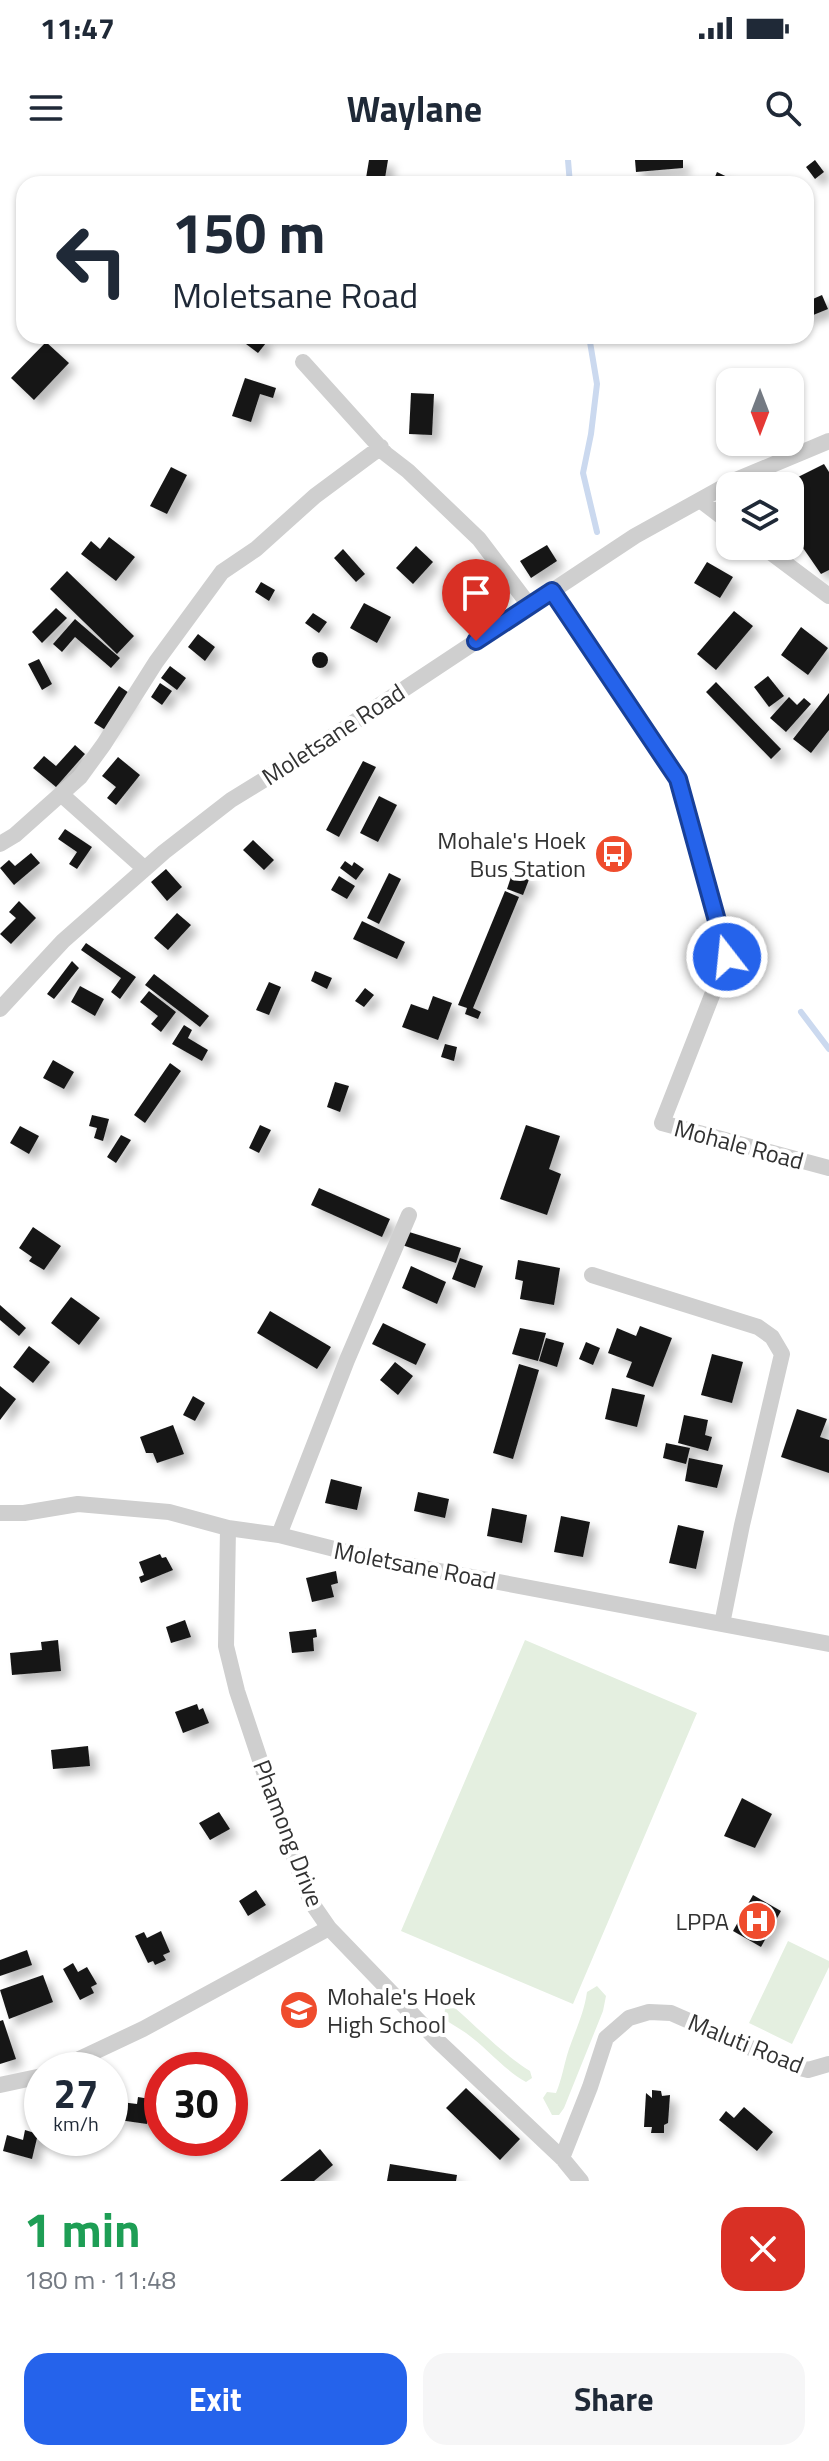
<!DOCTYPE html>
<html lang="en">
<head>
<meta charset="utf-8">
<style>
  :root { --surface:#fff; --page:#f6f6f7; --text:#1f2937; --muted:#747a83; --accent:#2563eb }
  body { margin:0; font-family:"Titillium Web",sans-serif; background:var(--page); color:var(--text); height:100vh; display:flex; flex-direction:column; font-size:30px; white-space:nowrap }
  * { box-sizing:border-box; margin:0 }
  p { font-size:26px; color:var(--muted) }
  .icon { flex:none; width:44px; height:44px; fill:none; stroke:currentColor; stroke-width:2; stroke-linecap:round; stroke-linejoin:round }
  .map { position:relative; height:2021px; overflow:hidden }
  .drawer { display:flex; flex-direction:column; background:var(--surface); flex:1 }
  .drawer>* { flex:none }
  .hud { position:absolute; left:16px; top:16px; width:798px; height:168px; border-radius:24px; box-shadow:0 2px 6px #0004; background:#fff; color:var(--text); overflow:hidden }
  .needle { width:52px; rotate:180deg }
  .fabs { position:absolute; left:716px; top:208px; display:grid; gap:16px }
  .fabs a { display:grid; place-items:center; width:88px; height:88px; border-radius:16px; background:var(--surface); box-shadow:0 2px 6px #0004; font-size:40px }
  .speed { position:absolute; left:24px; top:1892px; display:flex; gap:16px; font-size:40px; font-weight:700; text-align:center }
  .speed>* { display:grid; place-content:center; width:104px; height:104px; border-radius:50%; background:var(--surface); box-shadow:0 2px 6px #0004; line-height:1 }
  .speed small { font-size:20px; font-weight:400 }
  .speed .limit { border:12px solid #d22; background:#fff; color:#111 }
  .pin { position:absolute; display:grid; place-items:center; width:68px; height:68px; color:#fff; margin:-82px -34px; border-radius:50% 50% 50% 0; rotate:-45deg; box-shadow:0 0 8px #0007 }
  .pin .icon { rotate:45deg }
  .me { position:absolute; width:88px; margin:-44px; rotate:344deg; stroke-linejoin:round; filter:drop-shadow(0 0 6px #0008) }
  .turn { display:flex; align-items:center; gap:28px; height:168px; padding:0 24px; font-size:36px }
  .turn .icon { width:104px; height:104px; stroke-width:2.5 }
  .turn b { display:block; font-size:56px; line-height:68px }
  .round { display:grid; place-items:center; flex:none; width:84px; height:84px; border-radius:24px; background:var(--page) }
  .headline { display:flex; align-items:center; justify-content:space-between; height:136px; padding:0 24px }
  h1 { font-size:48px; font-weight:700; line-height:60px; color:#1e9e55 }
  .action { display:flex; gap:16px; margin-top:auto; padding:16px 24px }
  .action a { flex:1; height:92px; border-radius:24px; background:var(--accent); color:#fff; font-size:32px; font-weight:700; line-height:92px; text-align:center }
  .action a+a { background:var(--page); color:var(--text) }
  .status { display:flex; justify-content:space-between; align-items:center; height:56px; padding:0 40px; background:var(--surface); direction:ltr }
  .status svg { height:22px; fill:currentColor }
  header { display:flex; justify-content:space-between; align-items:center; height:104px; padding:0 24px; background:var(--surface); font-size:36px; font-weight:700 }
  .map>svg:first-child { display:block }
  .green { fill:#e4efe0 }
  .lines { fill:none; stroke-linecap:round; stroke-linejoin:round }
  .stream { stroke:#cbd9ef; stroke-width:6 }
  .building { fill:#191919; filter:url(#shadow) }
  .street { stroke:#cfcfcf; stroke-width:16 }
  .route-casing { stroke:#184099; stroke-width:20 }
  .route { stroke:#2563eb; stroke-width:14 }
  .labels { text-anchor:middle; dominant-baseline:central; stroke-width:8; stroke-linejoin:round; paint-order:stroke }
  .street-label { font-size:24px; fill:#323232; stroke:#fff }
  .poi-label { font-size:24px; fill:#323232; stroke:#fff; text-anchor:end }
</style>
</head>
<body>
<div class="status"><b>11:47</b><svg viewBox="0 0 49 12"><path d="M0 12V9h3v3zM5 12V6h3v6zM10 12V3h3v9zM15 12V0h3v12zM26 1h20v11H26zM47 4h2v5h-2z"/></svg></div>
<header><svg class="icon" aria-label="menu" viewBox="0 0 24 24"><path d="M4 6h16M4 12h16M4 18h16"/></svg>Waylane<svg class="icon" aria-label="search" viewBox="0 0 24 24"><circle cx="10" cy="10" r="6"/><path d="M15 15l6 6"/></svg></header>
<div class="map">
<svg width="829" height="2021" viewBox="0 0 829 2021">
  <defs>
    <filter id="shadow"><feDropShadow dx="7" dy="7" stdDeviation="4" flood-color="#0004"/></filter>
  </defs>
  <rect width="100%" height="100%" fill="#fff"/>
  <!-- green -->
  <path class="green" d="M 525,1480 L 697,1553 L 573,1844 L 401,1771 Z
    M 788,1781 L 829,1801 L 829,1807 L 792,1884 L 749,1863 Z
    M 597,1826 L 606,1836 L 603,1851 L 564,1948 L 559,1955 L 552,1955 L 543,1938 L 547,1932 L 556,1933 C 562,1919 564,1904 569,1889 C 576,1869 584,1853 587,1832 Z
    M 455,1848 C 479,1869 503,1894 530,1911 L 532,1918 L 526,1922 C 503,1909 487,1888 466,1873 C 459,1868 451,1864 444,1859 L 445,1849 Z"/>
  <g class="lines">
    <!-- stream -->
    <path class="stream" d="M 568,0 L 570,24
      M 589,176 L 597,224 L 591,274 L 583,313 L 597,372
      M 801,852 L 829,889"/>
  </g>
  <!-- building -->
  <path class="building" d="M 369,0 L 388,0 L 384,24 L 365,24 Z
    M 635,0 L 683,0 L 683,8 L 636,12 Z
    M 815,0 L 824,12 L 815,19 L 806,7 Z
    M 717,12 L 742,24 L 712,24 Z
    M 822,135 L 828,149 L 806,158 L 806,142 Z
    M 240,176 L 257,176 L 266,183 L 258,193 L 238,178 Z
    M 46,182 L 69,203 L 34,240 L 11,218 Z
    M 245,218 L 276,228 L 273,238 L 260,234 L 251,262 L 232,256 Z
    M 411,233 L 434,234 L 432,275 L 409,274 Z
    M 824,304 L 829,312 L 829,410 L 821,414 L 790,369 L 790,326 L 780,326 Z
    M 171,307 L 187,315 L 167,354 L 150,346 Z
    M 109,377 L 135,397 L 116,421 L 81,394 L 91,381 L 100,389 Z
    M 547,385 L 557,401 L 531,418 L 520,401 Z
    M 416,386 L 433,402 L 413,424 L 396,408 Z
    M 343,389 L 365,414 L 356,422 L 334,398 Z
    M 707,402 L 733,417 L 720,438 L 694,423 Z
    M 67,411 L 134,476 L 117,494 L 50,429 Z
    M 261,422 L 275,430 L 269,441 L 255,432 Z
    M 364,443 L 391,457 L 377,483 L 350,468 Z
    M 56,448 L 67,458 L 42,483 L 32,472 Z
    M 734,451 L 753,466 L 716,510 L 697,494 Z
    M 313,453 L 327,462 L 319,473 L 305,463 Z
    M 75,459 L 120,498 L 111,508 L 75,477 L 62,492 L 53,484 Z
    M 801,467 L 828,488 L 808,515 L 781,495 Z
    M 198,474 L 215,487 L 205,501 L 188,487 Z
    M312 500a8 8 0 1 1 16 0a8 8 0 1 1-16 0Z
    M 39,499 L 52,524 L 42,530 L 28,504 Z
    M 170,506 L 186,518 L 177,530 L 161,518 Z
    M 768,516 L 784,536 L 769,547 L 754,527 Z
    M 716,522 L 781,589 L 771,599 L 706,532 Z
    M 160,523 L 172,531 L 162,545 L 151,537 Z
    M 119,526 L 132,535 L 107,571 L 94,563 Z
    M 829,533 L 829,570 L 811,593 L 793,579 Z
    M 789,537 L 797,545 L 804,538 L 811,544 L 786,572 L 770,558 Z
    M 75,585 L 85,594 L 56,627 L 33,608 L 44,596 L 56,606 Z
    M 118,597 L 140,615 L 116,645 L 107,638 L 116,627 L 102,616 Z
    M 363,601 L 376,607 L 339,677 L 326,670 Z
    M 379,636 L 397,645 L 378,682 L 360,673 Z
    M 65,669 L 92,687 L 77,709 L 69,704 L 77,692 L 58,679 Z
    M 253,680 L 274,700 L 264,710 L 243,690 Z
    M 31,693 L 40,703 L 14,725 L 0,708 L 9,700 L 15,706 Z
    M 345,701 L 352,706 L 354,702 L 364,709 L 356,720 L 340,708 Z
    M 166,709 L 182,727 L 167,741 L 151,722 Z
    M 513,711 L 530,717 L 523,735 L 507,729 Z
    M 389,713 L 401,719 L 379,764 L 367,758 Z
    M 339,716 L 355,726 L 347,739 L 331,730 Z
    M 505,731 L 519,737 L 473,848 L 481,852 L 478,859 L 465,854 L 467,848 L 458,845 Z
    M 19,741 L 36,758 L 11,784 L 0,774 L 16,758 L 9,752 Z
    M 177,753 L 191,765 L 168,790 L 154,778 Z
    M 362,761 L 405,782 L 397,799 L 353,779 Z
    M 86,783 L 136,817 L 120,839 L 111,832 L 121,818 L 81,790 Z
    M 72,801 L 79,808 L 54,839 L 47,834 Z
    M 315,811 L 332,818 L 327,829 L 311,821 Z
    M 154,814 L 209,856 L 200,867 L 145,825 Z
    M 269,822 L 281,827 L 269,855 L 256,850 Z
    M 80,826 L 104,839 L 95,856 L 71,842 Z
    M 365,828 L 374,835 L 364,847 L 355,841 Z
    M 149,831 L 176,852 L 161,872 L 151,864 L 158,856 L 140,842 Z
    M 433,836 L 452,843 L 438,880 L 402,867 L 411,844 L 428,850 Z
    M 184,865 L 192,870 L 188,878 L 208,890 L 202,901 L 172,884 Z
    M 445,884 L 457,887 L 454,901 L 441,897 Z
    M 53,900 L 74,912 L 64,929 L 43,918 Z
    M 170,903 L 181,911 L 145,963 L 134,955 Z
    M 335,922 L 349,926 L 340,952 L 327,947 Z
    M 92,955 L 109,959 L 103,981 L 94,978 L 97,968 L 89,966 Z
    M 260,965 L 271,970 L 259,993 L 249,988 Z
    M 526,965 L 560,976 L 549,1009 L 561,1014 L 547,1055 L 500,1039 Z
    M 20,966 L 39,976 L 29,994 L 10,983 Z
    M 121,975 L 131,980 L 116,1003 L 107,997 Z
    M 319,1028 L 390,1059 L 382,1077 L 311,1045 Z
    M 33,1067 L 61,1086 L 44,1110 L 29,1101 L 32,1097 L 19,1088 Z
    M 406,1071 L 461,1088 L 456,1103 L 402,1085 Z
    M 460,1098 L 483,1106 L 475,1128 L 452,1119 Z
    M 518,1100 L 560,1108 L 554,1145 L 520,1139 L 523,1121 L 515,1119 Z
    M 411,1106 L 446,1122 L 437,1144 L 402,1128 Z
    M 71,1137 L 100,1158 L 79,1185 L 51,1163 Z
    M 0,1145 L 26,1168 L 19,1176 L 0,1160 Z
    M 270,1151 L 331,1187 L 317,1209 L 257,1173 Z
    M 383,1163 L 426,1184 L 416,1205 L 372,1184 Z
    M 640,1166 L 672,1178 L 653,1227 L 626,1217 L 632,1202 L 608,1193 L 617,1168 L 636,1176 Z
    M 520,1168 L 546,1173 L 538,1201 L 512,1194 Z
    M 546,1178 L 564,1183 L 557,1207 L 539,1201 Z
    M 586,1182 L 600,1188 L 593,1205 L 579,1199 Z
    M 29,1186 L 50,1202 L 33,1223 L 13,1207 Z
    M 712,1194 L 743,1202 L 732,1243 L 701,1235 Z
    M 395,1202 L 413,1216 L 398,1235 L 380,1220 Z
    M 519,1204 L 539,1210 L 513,1299 L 493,1293 Z
    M 0,1226 L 16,1239 L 0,1260 Z
    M 612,1228 L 645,1235 L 637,1267 L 605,1259 Z
    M 193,1236 L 205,1243 L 195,1261 L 183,1255 Z
    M 797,1249 L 827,1259 L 820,1277 L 829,1280 L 829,1313 L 781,1297 Z
    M 684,1255 L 708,1260 L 705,1275 L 712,1277 L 708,1291 L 678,1283 Z
    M 173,1265 L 184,1294 L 157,1303 L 153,1293 L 146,1293 L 140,1277 Z
    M 666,1283 L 690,1288 L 686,1304 L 663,1298 Z
    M 689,1298 L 723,1305 L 717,1328 L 685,1321 Z
    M 331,1319 L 362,1327 L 357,1350 L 325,1343 Z
    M 418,1332 L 449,1339 L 445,1358 L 414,1351 Z
    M 492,1348 L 527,1355 L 522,1383 L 487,1376 Z
    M 561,1356 L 590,1362 L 583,1397 L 554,1392 Z
    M 678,1365 L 704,1371 L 696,1409 L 669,1403 Z
    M 160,1394 L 162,1398 L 166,1397 L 173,1410 L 141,1423 L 139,1417 L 144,1415 L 139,1402 Z
    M 336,1411 L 338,1423 L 331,1425 L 334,1437 L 312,1442 L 306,1418 Z
    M 185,1460 L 191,1477 L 171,1483 L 166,1467 Z
    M 316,1469 L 317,1477 L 313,1478 L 314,1491 L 292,1493 L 289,1472 Z
    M 58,1480 L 61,1511 L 12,1515 L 10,1493 L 42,1490 L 41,1482 Z
    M 197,1544 L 199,1550 L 203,1548 L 209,1563 L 183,1573 L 175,1552 Z
    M 88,1586 L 90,1606 L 53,1609 L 51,1590 Z
    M 742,1638 L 772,1654 L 755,1688 L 724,1676 Z
    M 219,1652 L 230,1669 L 210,1680 L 199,1663 Z
    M 256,1730 L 266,1745 L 248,1756 L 239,1741 Z
    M 753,1735 L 781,1751 L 761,1787 L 733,1771 Z
    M 161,1771 L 170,1792 L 163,1795 L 166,1800 L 155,1805 L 153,1801 L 148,1803 L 135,1776 L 144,1772 L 147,1778 Z
    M 27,1790 L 32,1805 L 0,1816 L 0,1800 Z
    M 73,1803 L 78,1812 L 87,1807 L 97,1824 L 91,1827 L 94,1833 L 80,1840 L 63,1809 Z
    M 43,1815 L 53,1842 L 9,1859 L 0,1830 Z
    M 3,1860 L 16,1899 L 0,1904 L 0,1861 Z
    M 466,1928 L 520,1979 L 500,2000 L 446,1948 Z
    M 652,1930 L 661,1931 L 662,1936 L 670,1935 L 668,1963 L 664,1965 L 664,1973 L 651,1973 L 652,1967 L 644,1967 L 646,1933 L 652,1938 Z
    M 138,1937 L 150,1939 L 147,1964 L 119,1960 L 121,1942 L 137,1944 Z
    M 744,1947 L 773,1972 L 757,1991 L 719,1960 L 726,1951 L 734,1958 Z
    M 25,1970 L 38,1974 L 32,1999 L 3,1991 L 7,1975 L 23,1980 Z
    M 320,1989 L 333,2005 L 314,2021 L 280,2021 Z
    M 390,2004 L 457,2015 L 456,2021 L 387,2021 Z"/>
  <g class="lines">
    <!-- street -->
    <path class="street" d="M 303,202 L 386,294 L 408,311 L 479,379 L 529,445
      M 700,340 L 730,363
      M 762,386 L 829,436
      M 552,431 L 678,619 L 727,797 L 662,963 L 829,1008
      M 62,635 L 145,709
      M 0,684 L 15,675 L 80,617 L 104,584 L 156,502 L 222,412 L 256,389 L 315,336 L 381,287
      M 0,849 L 63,781 L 164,692 L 231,640 L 306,594 L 635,376 L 736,320 L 829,281
      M 592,1115 L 758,1167 L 772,1177 L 782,1194 L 742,1365 L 722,1464
      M 0,1353 L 24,1353 L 78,1344 L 169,1352 L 228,1368 L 279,1375 L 370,1398 L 829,1484
      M 228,1368 L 226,1486 L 237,1531 L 281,1663 L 311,1742 L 329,1768 L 439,1882 L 562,1998 L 581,2021
      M 279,1375 L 347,1200 L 409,1055
      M 56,1910 L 143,1869 L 329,1768
      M 0,1925 L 42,1916
      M 562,1998 L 590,1927 L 606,1878 L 629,1858 L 649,1852 L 671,1853 L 792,1906 L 808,1910 L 829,1904"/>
  </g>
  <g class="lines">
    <defs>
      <path id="route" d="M 476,481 L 552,431 L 678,619 L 727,797"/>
    </defs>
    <!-- route casing -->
    <use href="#route" class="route-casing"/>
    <!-- route -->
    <use href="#route" class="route"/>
  </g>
  <!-- icons -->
  <defs>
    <symbol id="bus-disc" viewBox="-11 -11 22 22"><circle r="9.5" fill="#ef4c2d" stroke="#fff"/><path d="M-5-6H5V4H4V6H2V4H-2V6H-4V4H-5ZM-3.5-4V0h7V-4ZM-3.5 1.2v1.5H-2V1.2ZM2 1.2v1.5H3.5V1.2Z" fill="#fff"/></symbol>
    <symbol id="hospital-disc" viewBox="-11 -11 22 22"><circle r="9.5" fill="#ef4c2d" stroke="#fff"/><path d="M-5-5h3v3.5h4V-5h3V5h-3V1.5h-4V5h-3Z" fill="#fff"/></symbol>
    <symbol id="school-disc" viewBox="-11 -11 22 22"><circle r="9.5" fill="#ef4c2d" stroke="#fff"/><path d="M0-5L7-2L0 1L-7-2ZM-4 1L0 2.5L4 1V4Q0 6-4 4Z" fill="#fff"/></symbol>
  </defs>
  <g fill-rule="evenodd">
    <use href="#bus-disc" x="592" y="672" width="44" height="44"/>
    <use href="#hospital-disc" x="735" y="1739" width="44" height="44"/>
    <use href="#school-disc" x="277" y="1828" width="44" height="44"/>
  </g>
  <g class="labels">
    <!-- street labels -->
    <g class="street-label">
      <text transform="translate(333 574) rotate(-33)">Moletsane Road</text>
      <text transform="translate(739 984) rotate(15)">Mohale Road</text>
      <text transform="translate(415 1405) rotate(11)">Moletsane Road</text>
      <text transform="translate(289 1673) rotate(69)">Phamong Drive</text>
      <text transform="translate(746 1883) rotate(22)">Maluti Road</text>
    </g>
    <!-- poi labels -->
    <g class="poi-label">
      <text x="586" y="680">Mohale's Hoek<tspan x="586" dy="28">Bus Station</tspan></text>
      <text x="729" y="1761">LPPA</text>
      <text x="327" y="1836" text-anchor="start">Mohale's Hoek<tspan x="327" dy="28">High School</tspan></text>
    </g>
  </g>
</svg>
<div class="fabs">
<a><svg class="needle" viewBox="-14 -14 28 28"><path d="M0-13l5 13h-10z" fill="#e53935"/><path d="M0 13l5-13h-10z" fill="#747a83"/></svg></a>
<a><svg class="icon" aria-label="layers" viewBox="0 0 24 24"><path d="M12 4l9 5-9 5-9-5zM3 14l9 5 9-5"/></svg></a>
</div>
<div class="speed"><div>27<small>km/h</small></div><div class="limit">30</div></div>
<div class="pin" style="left:476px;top:481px;background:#d93025"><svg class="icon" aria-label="arrive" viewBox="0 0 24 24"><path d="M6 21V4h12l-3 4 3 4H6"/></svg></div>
<svg class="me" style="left:727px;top:797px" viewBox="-20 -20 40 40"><circle r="17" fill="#2563eb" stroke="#fff" stroke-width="3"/><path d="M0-11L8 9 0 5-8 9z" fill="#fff"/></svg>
<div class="hud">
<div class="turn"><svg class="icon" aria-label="left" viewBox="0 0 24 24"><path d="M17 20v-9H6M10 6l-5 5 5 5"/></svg><div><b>150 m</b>Moletsane Road</div></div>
</div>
</div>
<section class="drawer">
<div class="headline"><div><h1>1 min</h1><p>180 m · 11:48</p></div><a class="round" style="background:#d93025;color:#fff"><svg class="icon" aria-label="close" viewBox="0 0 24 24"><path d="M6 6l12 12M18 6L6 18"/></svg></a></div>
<div class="action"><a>Exit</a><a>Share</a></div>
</section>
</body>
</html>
